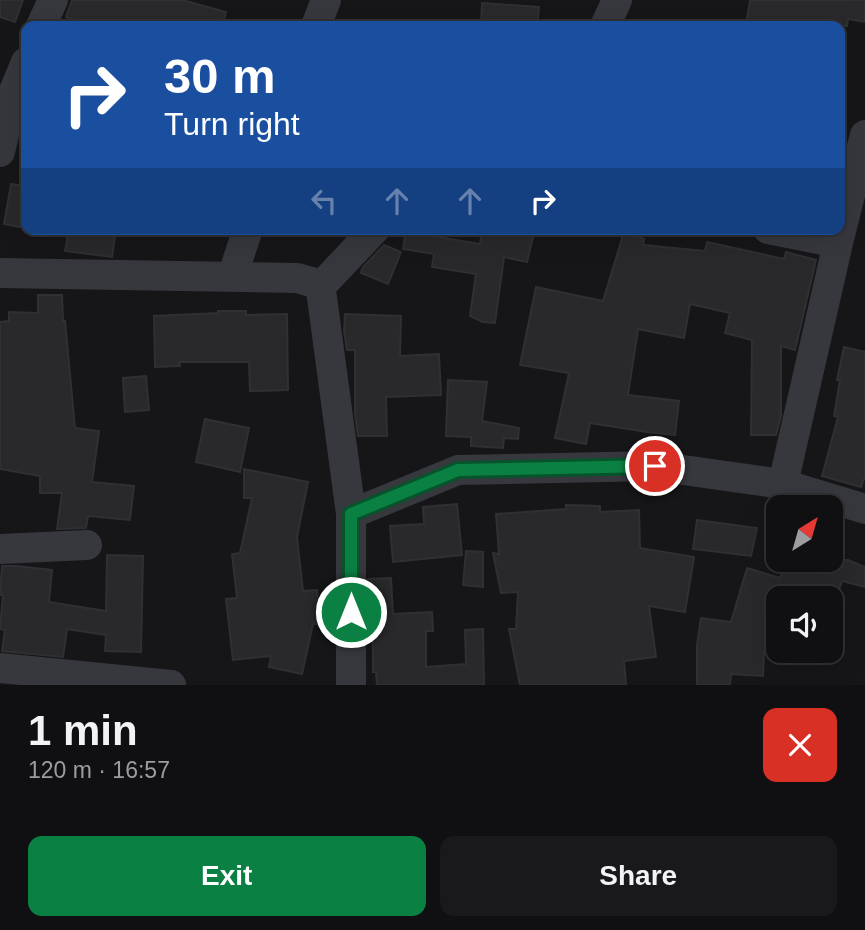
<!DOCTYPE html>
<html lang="en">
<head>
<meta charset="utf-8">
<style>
  :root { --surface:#101012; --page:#19191b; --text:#f1f3f6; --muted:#9c9d9f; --line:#303032; --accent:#0b8043 }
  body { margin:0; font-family:Arial,sans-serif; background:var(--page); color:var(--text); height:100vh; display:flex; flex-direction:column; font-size:26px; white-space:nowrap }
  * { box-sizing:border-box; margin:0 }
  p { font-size:23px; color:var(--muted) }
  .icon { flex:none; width:38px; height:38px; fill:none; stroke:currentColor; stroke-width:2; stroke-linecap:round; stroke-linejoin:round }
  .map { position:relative; height:685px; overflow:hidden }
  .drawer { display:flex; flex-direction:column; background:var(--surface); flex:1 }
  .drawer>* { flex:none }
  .hud { position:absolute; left:21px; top:21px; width:824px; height:214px; border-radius:14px; box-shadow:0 7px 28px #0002,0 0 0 2px var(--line); background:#1a4fa0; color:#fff; overflow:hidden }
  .needle { width:46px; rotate:37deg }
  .buttons { position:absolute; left:766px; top:495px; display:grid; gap:14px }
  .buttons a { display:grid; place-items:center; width:77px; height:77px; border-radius:14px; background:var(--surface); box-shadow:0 7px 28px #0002,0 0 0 2px var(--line); font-size:35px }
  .pin { position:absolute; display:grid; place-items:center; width:60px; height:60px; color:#fff; margin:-30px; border:4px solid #fff; border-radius:50%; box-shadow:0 2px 7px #0007 }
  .me { position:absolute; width:77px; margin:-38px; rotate:0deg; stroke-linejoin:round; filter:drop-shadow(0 0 5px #0008) }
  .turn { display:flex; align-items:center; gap:24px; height:147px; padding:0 28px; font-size:32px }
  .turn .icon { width:91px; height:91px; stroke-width:2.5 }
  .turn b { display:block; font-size:49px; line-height:60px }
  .lanes { display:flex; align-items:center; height:66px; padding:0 28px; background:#0003; justify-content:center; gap:35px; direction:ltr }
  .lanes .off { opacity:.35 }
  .round { display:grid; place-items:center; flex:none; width:74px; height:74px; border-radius:14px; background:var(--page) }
  .headline { display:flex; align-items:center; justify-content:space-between; height:119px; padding:0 28px }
  h1 { font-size:42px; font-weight:700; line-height:52px }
  .button { display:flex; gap:14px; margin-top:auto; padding:14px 28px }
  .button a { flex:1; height:80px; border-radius:14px; background:var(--accent); color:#fff; font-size:28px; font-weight:700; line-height:80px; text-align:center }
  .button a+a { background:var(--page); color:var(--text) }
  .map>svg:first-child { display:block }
  .building { fill:#29292c; stroke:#303034; stroke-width:2 }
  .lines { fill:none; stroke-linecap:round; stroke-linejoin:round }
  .minor { stroke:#37383d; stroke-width:30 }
  .route-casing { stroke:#07532c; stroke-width:18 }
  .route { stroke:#0b8043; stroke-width:12 }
</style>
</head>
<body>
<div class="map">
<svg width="865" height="685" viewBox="0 0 865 685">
  <rect width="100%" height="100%" fill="#161618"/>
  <!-- building -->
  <path class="building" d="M 0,0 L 23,0 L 15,22 L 0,17 Z
    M 72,0 L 182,0 L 226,12 L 222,26 L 94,26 L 66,17 Z
    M 750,0 L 865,0 L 865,22 L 848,19 L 847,26 L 746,26 Z
    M 482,3 L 539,7 L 537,26 L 481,26 Z
    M 11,184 L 26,186 L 26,228 L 4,224 Z
    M 69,229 L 116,229 L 112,257 L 65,251 Z
    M 406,229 L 427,232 L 426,235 L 480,244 L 482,229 L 520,229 L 534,233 L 527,262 L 504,257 L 495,323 L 483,322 L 470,316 L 476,274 L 432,267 L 434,254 L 403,249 Z
    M 624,232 L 644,239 L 643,245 L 705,251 L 707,242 L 784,259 L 786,252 L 816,260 L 795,350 L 781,346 L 781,416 L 776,435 L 751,435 L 752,340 L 725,333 L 730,313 L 690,304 L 684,338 L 638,329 L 628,395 L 679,401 L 675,435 L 647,432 L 590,423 L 586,444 L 555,438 L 569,373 L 520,365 L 536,287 L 603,301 Z
    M 384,245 L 401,252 L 388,284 L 361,273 L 363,267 Z
    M 38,295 L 62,295 L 63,321 L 65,321 L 75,428 L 99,431 L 92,482 L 134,486 L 130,520 L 88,516 L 86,528 L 57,529 L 62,493 L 40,493 L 40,476 L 0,469 L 0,322 L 9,321 L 9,312 L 38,313 Z
    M 218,311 L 246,311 L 246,315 L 287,314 L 288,390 L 250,391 L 249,362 L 179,362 L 180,366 L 155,367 L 154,316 L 218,313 Z
    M 345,314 L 401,316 L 400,356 L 439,354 L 441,395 L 386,397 L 387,436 L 358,436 L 355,414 L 355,350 L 347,350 L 344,331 Z
    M 844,347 L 865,352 L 865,476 L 861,487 L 822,476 L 838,417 L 834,416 L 840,380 L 837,380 Z
    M 146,376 L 149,410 L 125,412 L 123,378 Z
    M 448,380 L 487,382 L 482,421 L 519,428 L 518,439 L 504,438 L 503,448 L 471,446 L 471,437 L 446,436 Z
    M 205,419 L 249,428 L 240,472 L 196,462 Z
    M 244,469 L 308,482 L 297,537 L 303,591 L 317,590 L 320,624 L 313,624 L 302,674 L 269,667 L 271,656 L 233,660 L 226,599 L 237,598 L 232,554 L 240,553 L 252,498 L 244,498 Z
    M 457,504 L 462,555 L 393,562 L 390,526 L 424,524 L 423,507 Z
    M 566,505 L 600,506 L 600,512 L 639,510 L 640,548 L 694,557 L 685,612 L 649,606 L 656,657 L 624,661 L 626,685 L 520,685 L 509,629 L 516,629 L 518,592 L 501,593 L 493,553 L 499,554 L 496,514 L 566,509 Z
    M 697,520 L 757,528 L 751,556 L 693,549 Z
    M 466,551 L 483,552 L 483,587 L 463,585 Z
    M 107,555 L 143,556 L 141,652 L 105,651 L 106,635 L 67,629 L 63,657 L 2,651 L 5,630 L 0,629 L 3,595 L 0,595 L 2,566 L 16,566 L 52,570 L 49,602 L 106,611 Z
    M 788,560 L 848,560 L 865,567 L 865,587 L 842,581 L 836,598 L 779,598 L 779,655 L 764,653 L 763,676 L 731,674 L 730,685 L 697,685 L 697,645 L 701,618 L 731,622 L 747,568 L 780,578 Z
    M 391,578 L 393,614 L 432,612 L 433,631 L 426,631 L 426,667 L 466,664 L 465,630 L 483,629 L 484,685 L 377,685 L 376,672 L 373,672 L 373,609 L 368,609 L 368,579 Z"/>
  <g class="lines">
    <!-- minor -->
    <path class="minor" d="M 41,26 L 53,0
      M 316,26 L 326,0
      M 605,26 L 617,0
      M 0,152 L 14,91 L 26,62
      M 768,229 L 838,243
      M 0,273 L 297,278 L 322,285 L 321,290 L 351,514 L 351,685
      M 232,277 L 248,229
      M 322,285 L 375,229
      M 783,484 L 838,243 L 865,135
      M 351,514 L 458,470 L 655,466 L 783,484 L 865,509
      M 0,549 L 87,545
      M 0,668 L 171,685"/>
  </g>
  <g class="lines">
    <defs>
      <path id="route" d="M 351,612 L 351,514 L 458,470 L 655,466"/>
    </defs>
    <!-- route casing -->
    <use href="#route" class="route-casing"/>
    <!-- route -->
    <use href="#route" class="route"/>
  </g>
</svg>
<div class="buttons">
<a><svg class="needle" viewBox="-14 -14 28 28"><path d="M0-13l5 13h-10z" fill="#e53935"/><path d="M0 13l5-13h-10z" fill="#9c9d9f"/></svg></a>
<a><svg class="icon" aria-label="sound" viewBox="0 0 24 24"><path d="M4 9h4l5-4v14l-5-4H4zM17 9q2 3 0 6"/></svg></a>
</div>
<div class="pin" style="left:655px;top:466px;background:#d93025"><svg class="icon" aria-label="arrive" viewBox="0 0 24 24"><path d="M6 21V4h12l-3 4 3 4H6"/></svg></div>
<svg class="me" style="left:351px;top:612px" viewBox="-20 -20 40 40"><circle r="17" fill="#0b8043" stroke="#fff" stroke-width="3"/><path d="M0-11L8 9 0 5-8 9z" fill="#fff"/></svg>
<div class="hud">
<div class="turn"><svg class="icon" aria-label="right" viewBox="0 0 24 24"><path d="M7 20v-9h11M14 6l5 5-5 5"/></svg><div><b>30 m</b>Turn right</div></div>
<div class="lanes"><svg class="icon off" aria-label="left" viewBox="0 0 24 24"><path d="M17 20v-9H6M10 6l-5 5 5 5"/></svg><svg class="icon off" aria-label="ahead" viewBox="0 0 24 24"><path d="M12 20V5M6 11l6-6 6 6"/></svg><svg class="icon off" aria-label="ahead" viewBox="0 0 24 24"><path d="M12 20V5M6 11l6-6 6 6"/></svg><svg class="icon" aria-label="right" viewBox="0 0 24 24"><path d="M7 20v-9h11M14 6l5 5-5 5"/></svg></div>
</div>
</div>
<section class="drawer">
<div class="headline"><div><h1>1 min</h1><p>120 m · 16:57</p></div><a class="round" style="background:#d93025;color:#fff"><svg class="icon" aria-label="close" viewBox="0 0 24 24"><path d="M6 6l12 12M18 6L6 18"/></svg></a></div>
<div class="button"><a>Exit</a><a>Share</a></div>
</section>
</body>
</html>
